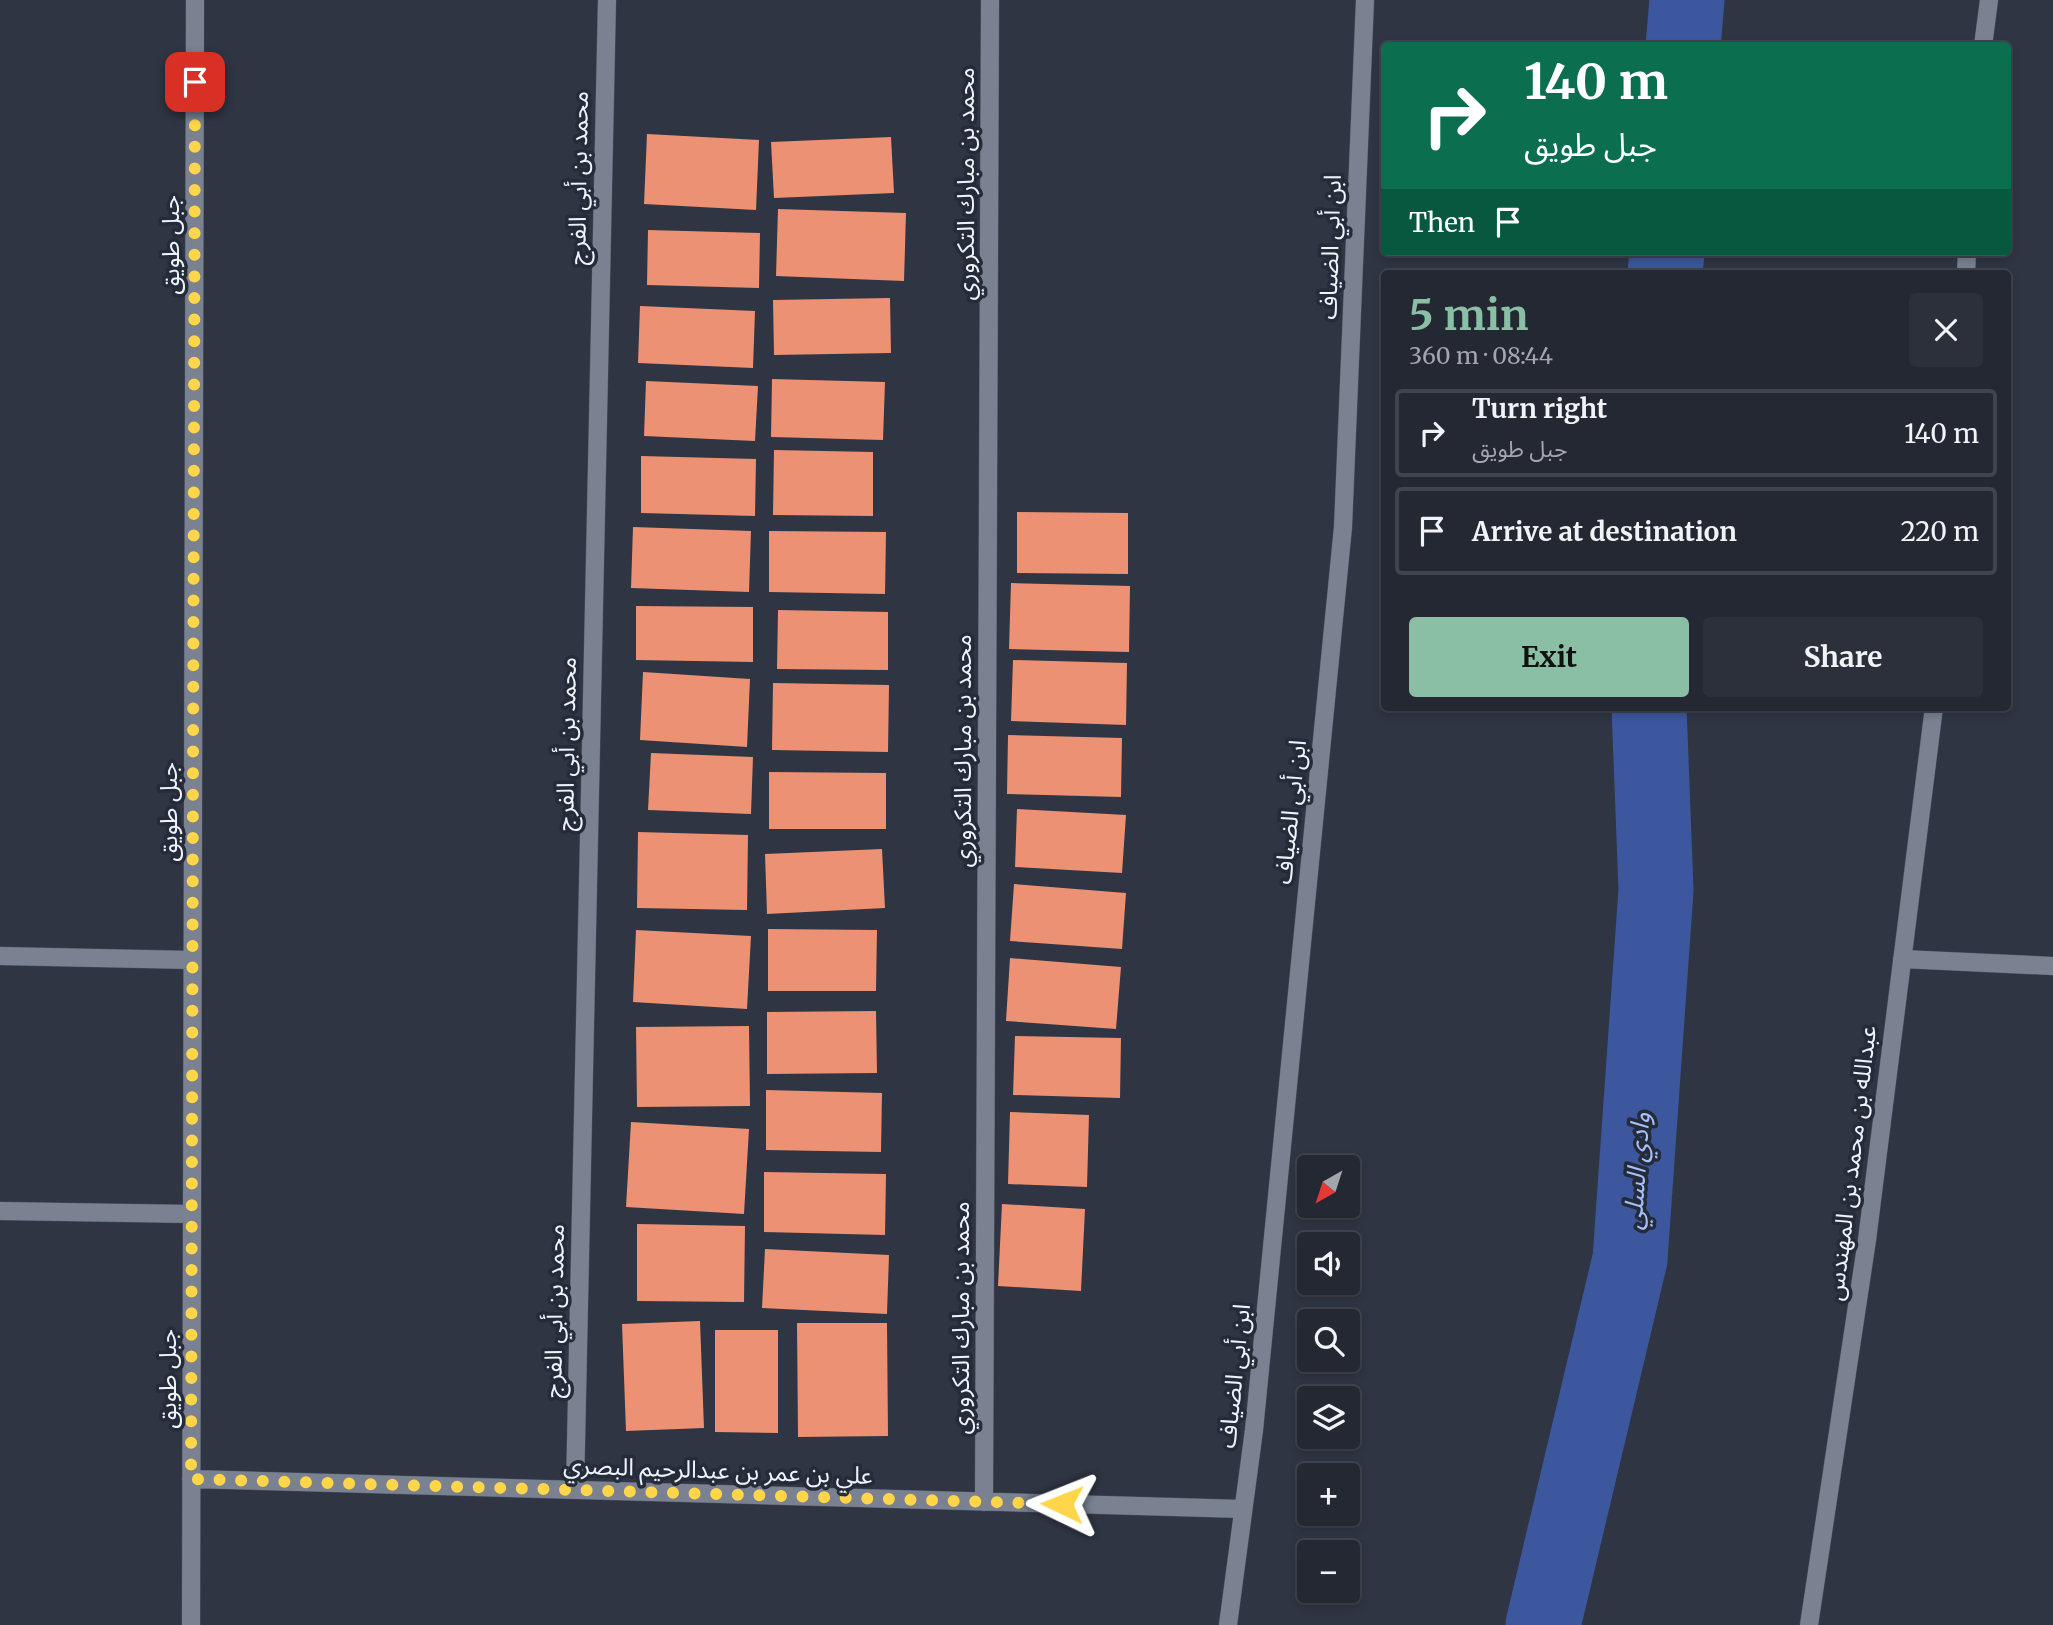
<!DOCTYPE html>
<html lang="en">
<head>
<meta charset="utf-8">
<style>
  :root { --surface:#232832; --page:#2b303a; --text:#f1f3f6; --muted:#a3a6ac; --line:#40444d; --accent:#8abfa5 }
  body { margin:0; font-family:Merriweather,"Noto Sans Arabic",serif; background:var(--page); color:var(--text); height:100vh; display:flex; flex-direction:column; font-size:26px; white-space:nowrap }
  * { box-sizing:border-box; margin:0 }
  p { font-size:23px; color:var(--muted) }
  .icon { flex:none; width:38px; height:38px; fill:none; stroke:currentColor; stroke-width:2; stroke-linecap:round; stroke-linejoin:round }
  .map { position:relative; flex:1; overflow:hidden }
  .drawer { position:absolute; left:1381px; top:270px; width:630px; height:441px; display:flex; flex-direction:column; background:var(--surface); border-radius:7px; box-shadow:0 4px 10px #0003,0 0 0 2px var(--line) }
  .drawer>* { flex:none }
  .hud { position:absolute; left:1381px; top:42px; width:630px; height:214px; border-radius:7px; box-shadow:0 4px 10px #0003,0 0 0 2px var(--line); background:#0b6e4f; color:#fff; overflow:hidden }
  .needle { width:46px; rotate:219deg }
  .buttons { position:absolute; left:1297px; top:1155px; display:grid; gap:14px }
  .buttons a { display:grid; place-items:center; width:63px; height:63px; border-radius:7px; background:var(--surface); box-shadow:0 4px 10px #0003,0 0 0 2px var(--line); font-size:35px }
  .pin { position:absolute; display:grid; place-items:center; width:60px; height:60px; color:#fff; margin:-30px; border-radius:14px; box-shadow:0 4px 10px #0006 }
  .me { position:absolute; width:77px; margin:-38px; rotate:272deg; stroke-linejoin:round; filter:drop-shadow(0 0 5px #0008) }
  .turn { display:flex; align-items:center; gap:24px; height:147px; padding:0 28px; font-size:32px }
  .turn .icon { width:91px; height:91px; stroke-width:2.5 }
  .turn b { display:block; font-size:49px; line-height:60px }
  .then { display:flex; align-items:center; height:66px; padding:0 28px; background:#0003; gap:14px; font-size:26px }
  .round { display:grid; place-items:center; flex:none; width:74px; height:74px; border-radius:7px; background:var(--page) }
  .overview { display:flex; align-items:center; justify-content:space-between; height:119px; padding:0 28px }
  h1 { font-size:42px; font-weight:700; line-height:52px; color:var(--accent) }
  .cta { display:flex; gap:14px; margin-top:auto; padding:14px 28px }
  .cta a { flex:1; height:80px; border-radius:7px; background:var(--accent); color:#111; font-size:28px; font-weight:700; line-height:80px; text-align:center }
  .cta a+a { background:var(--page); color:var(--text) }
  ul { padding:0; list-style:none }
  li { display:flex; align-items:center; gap:21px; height:88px; margin:0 14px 10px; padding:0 14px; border:4px solid var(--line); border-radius:7px }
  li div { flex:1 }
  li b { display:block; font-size:26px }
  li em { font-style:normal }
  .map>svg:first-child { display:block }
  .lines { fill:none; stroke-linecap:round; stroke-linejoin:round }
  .river { stroke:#3c579e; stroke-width:75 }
  .building { fill:#ec9173 }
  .street-casing { stroke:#4b505c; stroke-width:19 }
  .street { stroke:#7a8292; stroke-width:18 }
  .route { stroke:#ffd54a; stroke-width:12; stroke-dasharray:0 21.6 }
  .labels { text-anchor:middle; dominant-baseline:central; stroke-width:7; stroke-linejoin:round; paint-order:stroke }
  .street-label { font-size:24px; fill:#eff3fc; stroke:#252b39 }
  .water-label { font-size:26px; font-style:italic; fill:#a6c0fb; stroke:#252b39 }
</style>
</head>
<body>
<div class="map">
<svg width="2053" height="1625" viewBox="0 0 2053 1625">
  <rect width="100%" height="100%" fill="#2f3543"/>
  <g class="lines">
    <!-- river -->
    <path class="river" d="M 1683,46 L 1687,0
      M 1665,273 L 1667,252
      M 1543,1625 L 1630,1259 L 1656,890 L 1649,707"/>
  </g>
  <!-- building -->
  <path class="building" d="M 647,134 L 759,140 L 756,210 L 644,204 Z
    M 891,137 L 894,193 L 774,198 L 771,142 Z
    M 778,209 L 906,213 L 904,281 L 776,276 Z
    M 648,230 L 760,233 L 759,288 L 647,285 Z
    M 890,298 L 891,353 L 774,355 L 773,300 Z
    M 640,306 L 755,311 L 753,368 L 638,363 Z
    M 772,379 L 885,382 L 883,440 L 771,437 Z
    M 646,381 L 758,386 L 755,441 L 644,436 Z
    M 774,450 L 873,452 L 873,516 L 773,515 Z
    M 641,456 L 756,459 L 755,516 L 641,513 Z
    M 1017,512 L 1128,513 L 1128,574 L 1017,573 Z
    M 633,527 L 751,531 L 749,592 L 631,588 Z
    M 769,531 L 886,532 L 885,594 L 769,592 Z
    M 1011,583 L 1130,586 L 1129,652 L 1009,649 Z
    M 636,606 L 753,607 L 753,662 L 636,660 Z
    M 778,610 L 888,612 L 888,670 L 777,669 Z
    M 1013,660 L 1127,663 L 1126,725 L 1011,721 Z
    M 643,672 L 750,679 L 747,747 L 640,740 Z
    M 773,683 L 889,685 L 888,752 L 772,750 Z
    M 1008,735 L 1122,738 L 1121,797 L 1007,794 Z
    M 651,753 L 753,757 L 751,814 L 648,810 Z
    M 769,772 L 886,773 L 886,829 L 769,829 Z
    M 1017,809 L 1126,815 L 1122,873 L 1015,867 Z
    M 638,832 L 748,835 L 747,910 L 637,908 Z
    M 882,849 L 885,908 L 767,914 L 765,854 Z
    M 1014,884 L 1126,893 L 1122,949 L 1010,941 Z
    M 768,929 L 877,930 L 876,991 L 768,991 Z
    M 636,930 L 751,936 L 747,1009 L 633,1002 Z
    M 1010,958 L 1121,967 L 1116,1029 L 1006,1021 Z
    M 876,1011 L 877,1073 L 767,1074 L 767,1012 Z
    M 749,1026 L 750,1106 L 637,1107 L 636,1027 Z
    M 1015,1036 L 1121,1038 L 1120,1098 L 1013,1095 Z
    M 766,1090 L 882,1093 L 881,1152 L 766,1150 Z
    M 1010,1112 L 1089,1115 L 1087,1187 L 1008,1184 Z
    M 631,1122 L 749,1129 L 744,1214 L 626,1207 Z
    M 764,1172 L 886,1174 L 885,1235 L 764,1232 Z
    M 1002,1204 L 1085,1209 L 1081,1291 L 998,1286 Z
    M 637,1224 L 745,1226 L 744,1302 L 637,1301 Z
    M 765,1249 L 889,1255 L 887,1314 L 762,1308 Z
    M 700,1321 L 704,1428 L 626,1431 L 622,1324 Z
    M 797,1323 L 887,1323 L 888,1436 L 798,1437 Z
    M 715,1330 L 778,1330 L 778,1433 L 715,1432 Z"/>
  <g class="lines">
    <defs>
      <path id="street" d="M 1983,46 L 1989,0
        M 1966,273 L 1967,252
        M 0,956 L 192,960
        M 1902,959 L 2053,966
        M 0,1211 L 192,1214
        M 191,1479 L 1243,1509
        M 575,1490 L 607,0
        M 984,1502 L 990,0
        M 191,1625 L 195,0
        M 1228,1625 L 1254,1430 L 1343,527 L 1365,0
        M 1809,1625 L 1867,1240 L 1934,707"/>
    </defs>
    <!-- street casing -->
    <use href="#street" class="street-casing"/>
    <!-- street -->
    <use href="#street" class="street"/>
  </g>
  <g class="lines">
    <!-- route -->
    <path class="route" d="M 195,82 L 191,1479 L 1062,1504"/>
  </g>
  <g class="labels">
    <!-- street labels -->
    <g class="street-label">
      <text transform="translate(578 178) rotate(-89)">محمد بن أبي الفرج</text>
      <text transform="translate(965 184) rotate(-90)">محمد بن مبارك التكروري</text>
      <text transform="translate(170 245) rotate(-90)">جبل طويق</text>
      <text transform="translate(1330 247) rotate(-88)">ابن أبي الضياف</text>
      <text transform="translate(566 744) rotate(-89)">محمد بن أبي الفرج</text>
      <text transform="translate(962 751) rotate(-90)">محمد بن مبارك التكروري</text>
      <text transform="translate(168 812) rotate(-90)">جبل طويق</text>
      <text transform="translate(1290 812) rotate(-84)">ابن أبي الضياف</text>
      <text transform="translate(1851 1163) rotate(-83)">عبدالله بن محمد بن المهندس</text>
      <text transform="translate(554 1311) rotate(-89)">محمد بن أبي الفرج</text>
      <text transform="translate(960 1318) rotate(-90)">محمد بن مبارك التكروري</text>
      <text transform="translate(1234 1376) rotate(-84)">ابن أبي الضياف</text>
      <text transform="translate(167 1379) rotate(-90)">جبل طويق</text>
      <text transform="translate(718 1470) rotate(2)">علي بن عمر بن عبدالرحيم البصري</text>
    </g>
    <!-- water labels -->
    <g class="water-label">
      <text transform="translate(1636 1171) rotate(-86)">وادي السلي</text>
    </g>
  </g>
</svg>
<div class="buttons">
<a><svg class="needle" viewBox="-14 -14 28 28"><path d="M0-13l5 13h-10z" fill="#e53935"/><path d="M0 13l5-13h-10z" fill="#a3a6ac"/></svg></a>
<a><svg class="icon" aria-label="sound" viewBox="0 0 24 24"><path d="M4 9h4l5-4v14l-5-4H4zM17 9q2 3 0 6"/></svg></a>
<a><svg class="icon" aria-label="search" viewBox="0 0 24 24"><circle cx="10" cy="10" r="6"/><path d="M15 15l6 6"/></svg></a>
<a><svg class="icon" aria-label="layers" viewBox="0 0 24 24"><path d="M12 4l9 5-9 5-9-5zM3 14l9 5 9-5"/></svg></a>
<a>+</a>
<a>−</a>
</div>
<div class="pin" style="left:195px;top:82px;background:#d93025"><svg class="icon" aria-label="arrive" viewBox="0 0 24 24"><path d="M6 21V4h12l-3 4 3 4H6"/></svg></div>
<svg class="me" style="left:1062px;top:1504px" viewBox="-20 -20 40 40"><path d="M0-17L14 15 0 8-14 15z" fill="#ffd54a" stroke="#fff" stroke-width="4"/></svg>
<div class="hud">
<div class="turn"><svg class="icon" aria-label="right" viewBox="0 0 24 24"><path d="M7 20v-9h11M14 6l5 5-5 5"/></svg><div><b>140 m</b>جبل طويق</div></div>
<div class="then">Then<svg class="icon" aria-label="arrive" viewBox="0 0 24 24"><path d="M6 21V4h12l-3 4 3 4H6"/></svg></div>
</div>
<section class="drawer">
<div class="overview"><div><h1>5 min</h1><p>360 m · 08:44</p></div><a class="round"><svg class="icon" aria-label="close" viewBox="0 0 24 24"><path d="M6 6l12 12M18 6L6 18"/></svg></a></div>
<ul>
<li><svg class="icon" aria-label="right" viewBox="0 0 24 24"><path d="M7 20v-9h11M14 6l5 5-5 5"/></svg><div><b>Turn right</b><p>جبل طويق</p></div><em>140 m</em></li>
<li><svg class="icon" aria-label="arrive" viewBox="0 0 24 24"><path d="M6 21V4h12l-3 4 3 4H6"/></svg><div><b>Arrive at destination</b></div><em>220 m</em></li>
</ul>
<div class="cta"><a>Exit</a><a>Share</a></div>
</section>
</div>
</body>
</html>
